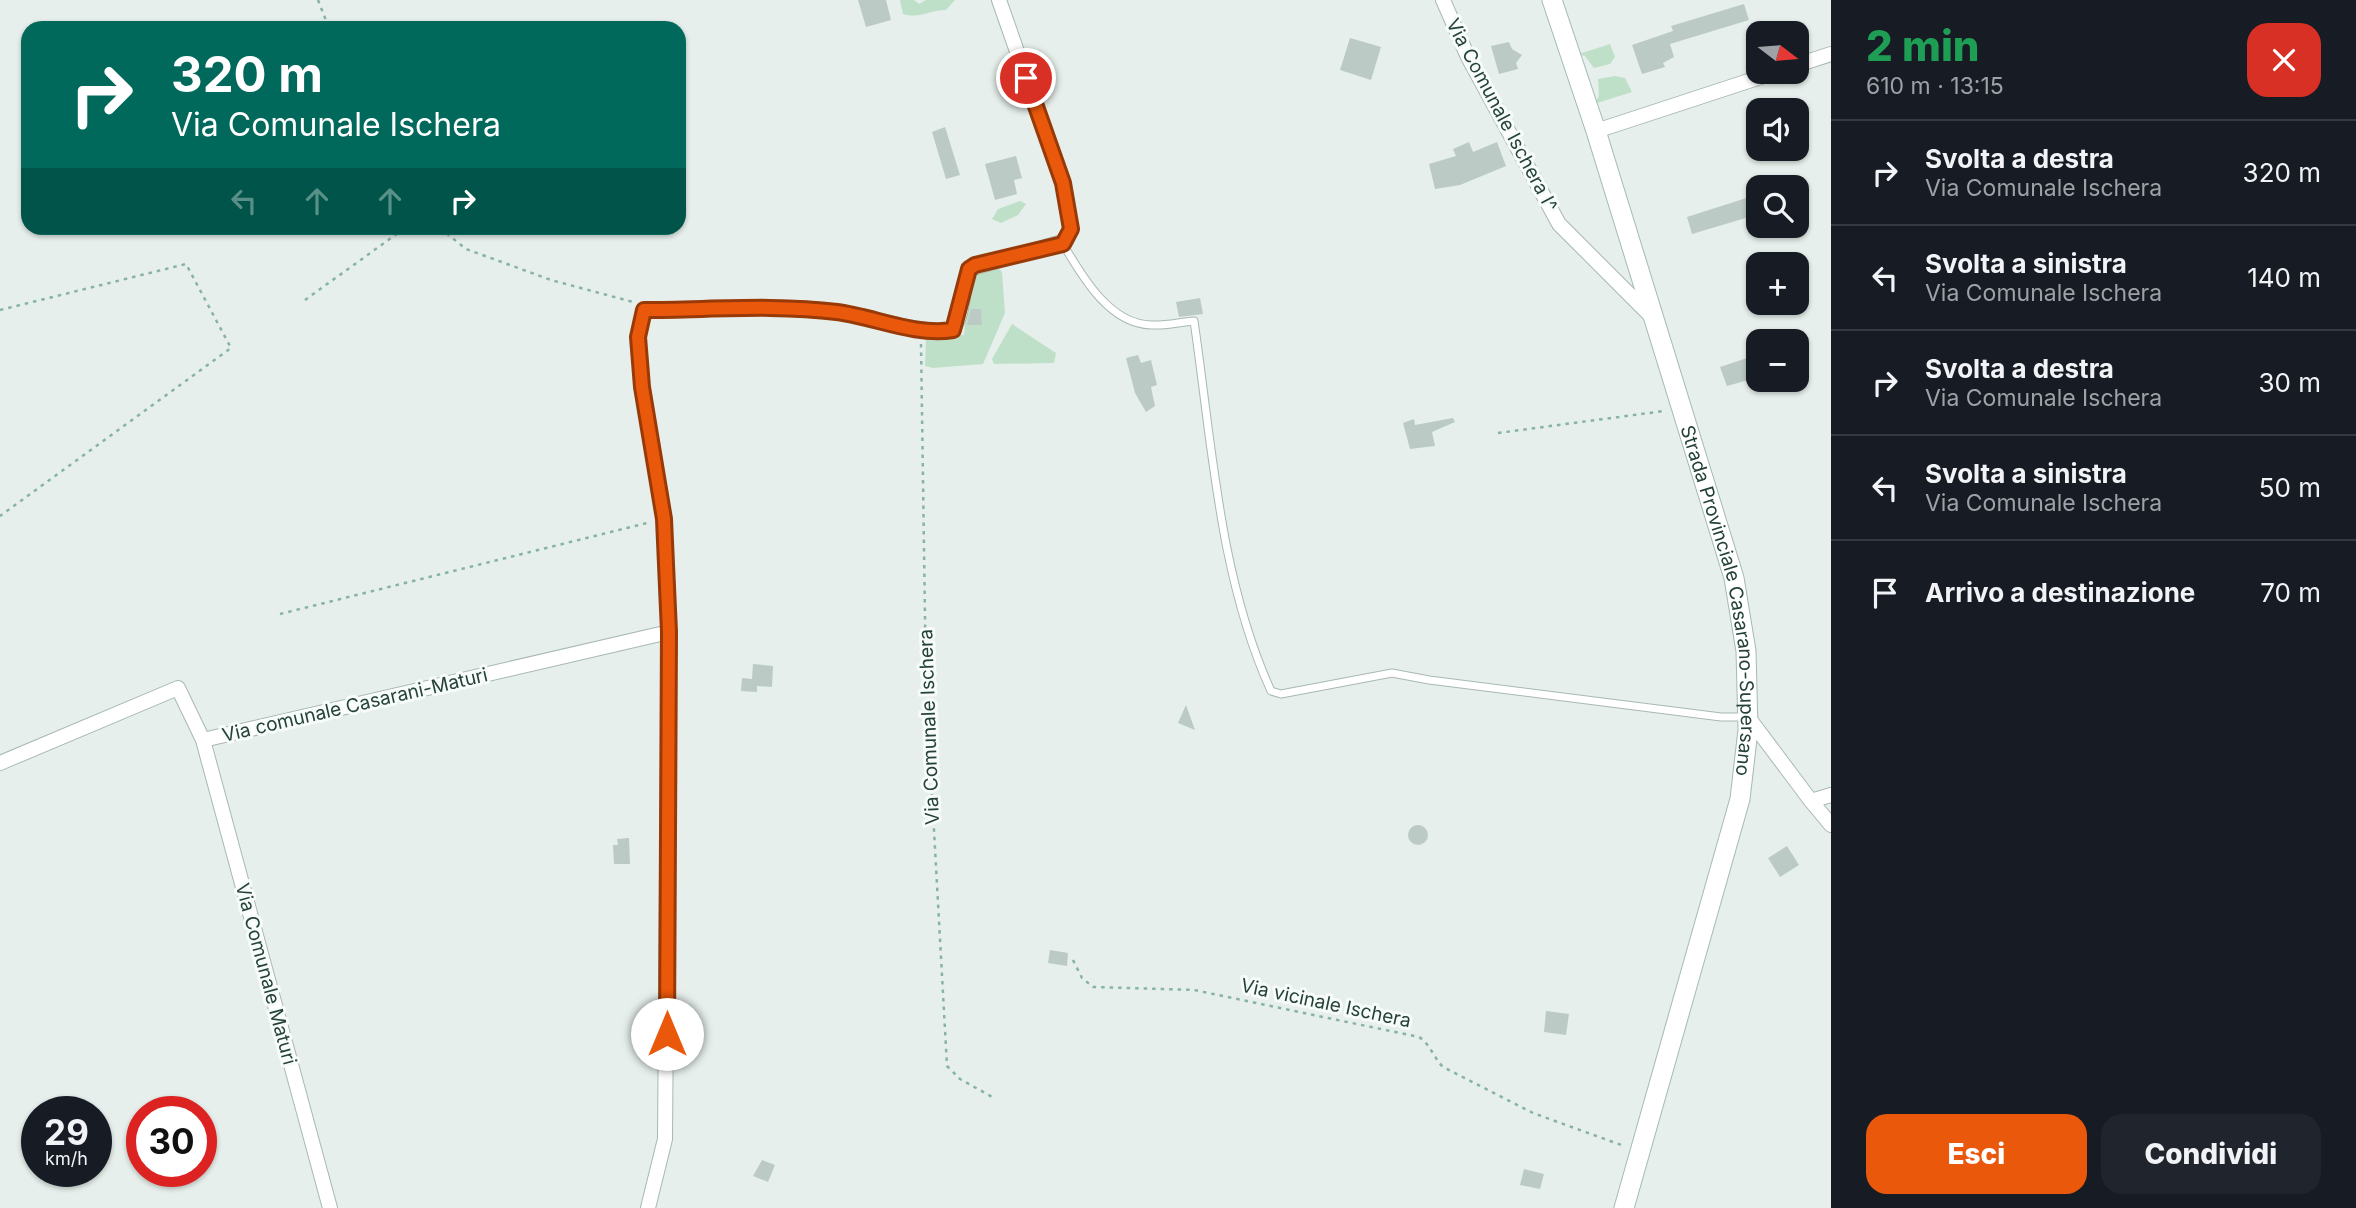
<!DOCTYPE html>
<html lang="it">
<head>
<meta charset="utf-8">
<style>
  :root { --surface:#171b24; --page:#20242c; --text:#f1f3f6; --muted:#9ea1a6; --line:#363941; --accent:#ea580c }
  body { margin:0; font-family:Inter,sans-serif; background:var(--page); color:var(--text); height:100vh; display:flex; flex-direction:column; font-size:26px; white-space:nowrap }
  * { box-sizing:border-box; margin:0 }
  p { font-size:23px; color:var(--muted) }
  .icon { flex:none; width:38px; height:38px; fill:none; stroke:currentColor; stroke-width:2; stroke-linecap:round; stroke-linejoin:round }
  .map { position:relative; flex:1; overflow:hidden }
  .details { display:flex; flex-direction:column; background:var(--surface); width:525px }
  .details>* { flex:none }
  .banner { position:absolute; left:21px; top:21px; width:665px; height:214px; border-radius:21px; box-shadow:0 2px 5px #0004; background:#00695c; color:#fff; overflow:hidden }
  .needle { width:46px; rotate:106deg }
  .fabs { position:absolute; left:1746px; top:21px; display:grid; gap:14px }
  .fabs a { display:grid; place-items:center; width:63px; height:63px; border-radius:14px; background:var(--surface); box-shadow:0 2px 5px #0004; font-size:35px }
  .speed { position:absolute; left:21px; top:1096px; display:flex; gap:14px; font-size:35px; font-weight:700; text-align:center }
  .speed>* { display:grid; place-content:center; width:91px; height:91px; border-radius:50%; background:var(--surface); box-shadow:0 2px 5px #0004; line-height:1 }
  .speed small { font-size:18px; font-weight:400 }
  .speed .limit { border:10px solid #d22; background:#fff; color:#111 }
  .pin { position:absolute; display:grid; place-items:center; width:60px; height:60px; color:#fff; margin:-30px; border:4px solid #fff; border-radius:50%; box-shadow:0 2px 7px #0007 }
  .me { position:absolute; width:77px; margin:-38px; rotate:0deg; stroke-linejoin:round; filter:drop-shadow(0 0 5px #0008) }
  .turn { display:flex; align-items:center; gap:24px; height:147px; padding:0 35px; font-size:32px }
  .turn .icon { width:91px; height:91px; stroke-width:2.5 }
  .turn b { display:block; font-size:49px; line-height:60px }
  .lanes { display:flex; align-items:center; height:66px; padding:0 35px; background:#0003; justify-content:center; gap:35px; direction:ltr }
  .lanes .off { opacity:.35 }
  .round { display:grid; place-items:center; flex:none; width:74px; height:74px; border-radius:21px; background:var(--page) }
  .summary { display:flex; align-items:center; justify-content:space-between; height:119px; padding:0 35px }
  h1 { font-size:42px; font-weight:800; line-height:52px; color:#1e9e55 }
  .action { display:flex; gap:14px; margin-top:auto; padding:14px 35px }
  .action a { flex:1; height:80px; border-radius:21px; background:var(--accent); color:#fff; font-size:28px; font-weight:800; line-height:80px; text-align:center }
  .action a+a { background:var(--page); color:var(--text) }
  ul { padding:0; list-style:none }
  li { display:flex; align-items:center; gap:21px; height:105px; padding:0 35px; border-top:2px solid var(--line) }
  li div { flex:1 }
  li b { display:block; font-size:26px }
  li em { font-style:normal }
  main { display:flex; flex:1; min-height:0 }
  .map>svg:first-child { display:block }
  .green { fill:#bfe0c8 }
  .building { fill:#bbcac4 }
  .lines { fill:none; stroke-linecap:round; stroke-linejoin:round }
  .lane-casing { stroke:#a8b8b2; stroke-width:9 }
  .street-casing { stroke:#a8b8b2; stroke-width:16 }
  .secondary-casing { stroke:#a4bbb3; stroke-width:21 }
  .path { stroke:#86b3a5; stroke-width:2.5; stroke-dasharray:3.5 5; stroke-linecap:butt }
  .lane { stroke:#fff; stroke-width:7 }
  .street { stroke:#fff; stroke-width:14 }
  .secondary { stroke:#fff; stroke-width:19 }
  .route-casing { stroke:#983908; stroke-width:18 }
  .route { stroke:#ea580c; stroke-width:12 }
  .labels { text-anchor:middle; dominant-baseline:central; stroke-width:6; stroke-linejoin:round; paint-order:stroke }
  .street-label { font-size:19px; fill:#24423a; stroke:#f7fbf9 }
</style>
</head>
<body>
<main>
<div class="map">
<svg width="1831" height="1208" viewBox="0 0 1831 1208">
  <rect width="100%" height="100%" fill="#e6efeb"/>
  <!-- green -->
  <path class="green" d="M 914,0 L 919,4 L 926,0 L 955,0 L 946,10 C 930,10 919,19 903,14 L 900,0 Z
    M 1610,44 L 1615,57 L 1610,64 L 1594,68 L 1585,56 L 1579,54 Z
    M 1615,76 L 1625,78 L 1632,92 L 1594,104 L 1599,96 L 1598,79 Z
    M 1020,201 L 1026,204 L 1018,215 L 1001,223 L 992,219 L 998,209 Z
    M 997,267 L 1002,272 L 1005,313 L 983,364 L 933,368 L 925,366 L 926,338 L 964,335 L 968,291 L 977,271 Z
    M 1012,324 L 1056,353 L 1054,363 L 994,364 L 992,359 Z"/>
  <!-- building -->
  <path class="building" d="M 858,0 L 886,0 L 891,20 L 866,27 Z
    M 1744,4 L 1749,20 L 1670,44 L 1674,57 L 1663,63 L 1665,67 L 1642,74 L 1632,45 L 1673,31 L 1671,26 Z
    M 1350,38 L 1381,47 L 1371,80 L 1340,70 Z
    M 1509,42 L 1512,49 L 1522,55 L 1516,63 L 1518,69 L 1499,74 L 1491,46 Z
    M 945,127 L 960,175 L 946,179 L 932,132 Z
    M 1469,142 L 1473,152 L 1497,142 L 1506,166 L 1460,185 L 1435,189 L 1429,164 L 1456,156 L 1453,149 Z
    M 1016,156 L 1022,178 L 1014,180 L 1017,194 L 995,200 L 985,164 Z
    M 1759,194 L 1759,214 L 1692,234 L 1687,217 Z
    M 1200,298 L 1203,314 L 1179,317 L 1176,302 Z
    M 971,309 L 981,309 L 982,325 L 967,325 Z
    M 1759,354 L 1759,377 L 1727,386 L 1720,367 Z
    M 1138,355 L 1141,363 L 1151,360 L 1157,385 L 1151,387 L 1155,406 L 1146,412 L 1135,393 L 1126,358 Z
    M 1453,418 L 1455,422 L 1432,432 L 1435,446 L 1410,449 L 1403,423 L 1414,419 L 1415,425 Z
    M 753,664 L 773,666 L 772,687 L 757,686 L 757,692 L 741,691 L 742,678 L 752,679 Z
    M 1186,705 L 1195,730 L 1178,723 Z
    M1408 835a10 10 0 1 1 20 0a10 10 0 1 1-20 0Z
    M 629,838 L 630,864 L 614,864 L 613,845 L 618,845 L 617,839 Z
    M 1787,846 L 1799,865 L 1780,877 L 1768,858 Z
    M 1050,950 L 1068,953 L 1067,966 L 1048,963 Z
    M 1546,1011 L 1569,1014 L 1566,1035 L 1544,1032 Z
    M 762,1160 L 775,1165 L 768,1182 L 753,1176 Z
    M 1524,1169 L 1544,1174 L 1540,1189 L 1520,1185 Z"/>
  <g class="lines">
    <defs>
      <path id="lane" d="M 1063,244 C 1082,276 1109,324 1151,325 C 1165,326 1180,322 1194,321 C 1212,443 1219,577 1271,691 L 1281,694 L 1392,673 L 1429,680 L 1721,717 L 1747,717"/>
      <path id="street" d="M 1443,0 L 1468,57 L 1559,224 L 1652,317
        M 1797,65 L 1831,54
        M 1596,131 L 1776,72
        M 1748,717 L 1811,801 L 1831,795
        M 203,740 L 330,1208
        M 0,763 L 178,688 L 203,740 L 669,632
        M 1811,801 L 1831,825
        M 648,1208 L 665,1139 L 669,632 L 664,519 L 642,387 L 638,337 L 644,310 C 708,310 775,303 838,312 C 875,317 911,332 949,331 C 965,323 961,285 969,269 L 1066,241 L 1071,229 L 1063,183 L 999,0"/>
      <g id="secondary">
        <path id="s1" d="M 1552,0 L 1596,131 L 1734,578 L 1746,651 L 1748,730 L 1740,799 L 1624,1208"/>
      </g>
    </defs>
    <!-- lane casing -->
    <use href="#lane" class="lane-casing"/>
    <!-- street casing -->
    <use href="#street" class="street-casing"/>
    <!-- secondary casing -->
    <use href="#secondary" class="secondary-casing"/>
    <!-- path -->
    <path class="path" d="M 318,0 L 329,28
      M 440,228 L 466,249 L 551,280 L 633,302
      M 305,300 L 405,228
      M 0,310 L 186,264 L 231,348 L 0,516
      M 921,344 L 926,685 L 947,1066 L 960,1079 L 994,1098
      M 1498,433 L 1664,411
      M 280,614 L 651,522
      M 1073,960 L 1082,978 L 1093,987 L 1194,990 L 1419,1037 C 1431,1045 1433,1057 1443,1067 L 1533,1113 L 1624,1146"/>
    <!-- lane -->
    <use href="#lane" class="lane"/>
    <!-- street -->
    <use href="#street" class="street"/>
    <!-- secondary -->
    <use href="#secondary" class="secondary"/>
  </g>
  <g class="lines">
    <defs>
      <path id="route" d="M 667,1034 L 669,632 L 664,519 L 642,387 L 638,337 L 644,310 C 708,310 774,304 837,312 C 875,317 914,336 953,330 L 969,269 L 975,265 L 1063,244 L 1071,229 L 1063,183 L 1026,78"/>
    </defs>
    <!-- route casing -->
    <use href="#route" class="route-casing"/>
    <!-- route -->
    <use href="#route" class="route"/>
  </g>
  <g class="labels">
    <!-- street labels -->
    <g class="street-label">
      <text transform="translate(1502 115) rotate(62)">Via Comunale Ischera I^</text>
      <text stroke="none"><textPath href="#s1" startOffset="626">Strada Provinciale Casarano-Supersano</textPath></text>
      <text transform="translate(355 705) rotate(-13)">Via comunale Casarani-Maturi</text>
      <text transform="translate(929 727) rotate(-92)">Via Comunale Ischera</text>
      <text transform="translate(266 974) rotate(75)">Via Comunale Maturi</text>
      <text transform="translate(1326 1003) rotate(12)">Via vicinale Ischera</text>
    </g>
  </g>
</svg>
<div class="fabs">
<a><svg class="needle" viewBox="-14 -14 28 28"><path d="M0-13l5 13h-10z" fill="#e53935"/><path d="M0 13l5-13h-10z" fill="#9ea1a6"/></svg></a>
<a><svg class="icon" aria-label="sound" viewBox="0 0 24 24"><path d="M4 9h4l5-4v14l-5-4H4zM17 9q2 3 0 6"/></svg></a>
<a><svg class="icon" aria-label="search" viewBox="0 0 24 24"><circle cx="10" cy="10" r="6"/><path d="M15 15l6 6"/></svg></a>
<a>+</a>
<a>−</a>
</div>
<div class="speed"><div>29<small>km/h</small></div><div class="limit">30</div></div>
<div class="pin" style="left:1026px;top:78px;background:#d93025"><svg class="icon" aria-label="arrive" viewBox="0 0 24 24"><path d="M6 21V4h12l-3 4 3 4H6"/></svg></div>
<svg class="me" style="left:667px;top:1034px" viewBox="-20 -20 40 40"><circle r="19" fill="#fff"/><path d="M0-13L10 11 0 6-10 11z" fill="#ea580c"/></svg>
<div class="banner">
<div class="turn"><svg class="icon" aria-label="right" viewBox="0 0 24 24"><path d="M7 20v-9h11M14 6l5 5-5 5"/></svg><div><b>320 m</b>Via Comunale Ischera</div></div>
<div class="lanes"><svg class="icon off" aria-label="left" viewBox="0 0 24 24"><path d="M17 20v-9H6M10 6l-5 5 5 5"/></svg><svg class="icon off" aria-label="ahead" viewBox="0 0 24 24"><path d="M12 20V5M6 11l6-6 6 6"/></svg><svg class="icon off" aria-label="ahead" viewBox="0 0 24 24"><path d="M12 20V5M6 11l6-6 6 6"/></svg><svg class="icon" aria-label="right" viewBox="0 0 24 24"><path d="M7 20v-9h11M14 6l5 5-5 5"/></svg></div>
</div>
</div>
<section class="details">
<div class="summary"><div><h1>2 min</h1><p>610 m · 13:15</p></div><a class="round" style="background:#d93025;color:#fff"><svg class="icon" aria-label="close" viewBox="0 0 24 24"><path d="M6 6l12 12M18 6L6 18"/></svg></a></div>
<ul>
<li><svg class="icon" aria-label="right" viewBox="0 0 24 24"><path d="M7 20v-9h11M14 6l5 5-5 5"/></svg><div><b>Svolta a destra</b><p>Via Comunale Ischera</p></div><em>320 m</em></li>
<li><svg class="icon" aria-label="left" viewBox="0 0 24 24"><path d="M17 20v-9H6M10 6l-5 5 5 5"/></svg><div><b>Svolta a sinistra</b><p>Via Comunale Ischera</p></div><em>140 m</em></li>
<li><svg class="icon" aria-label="right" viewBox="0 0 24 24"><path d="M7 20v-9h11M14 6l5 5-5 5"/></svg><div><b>Svolta a destra</b><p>Via Comunale Ischera</p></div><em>30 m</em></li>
<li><svg class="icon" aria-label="left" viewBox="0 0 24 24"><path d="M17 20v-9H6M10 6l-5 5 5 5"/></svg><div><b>Svolta a sinistra</b><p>Via Comunale Ischera</p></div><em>50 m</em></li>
<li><svg class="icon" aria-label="arrive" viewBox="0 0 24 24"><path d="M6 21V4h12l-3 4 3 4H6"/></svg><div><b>Arrivo a destinazione</b></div><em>70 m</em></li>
</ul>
<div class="action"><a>Esci</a><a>Condividi</a></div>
</section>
</main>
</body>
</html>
